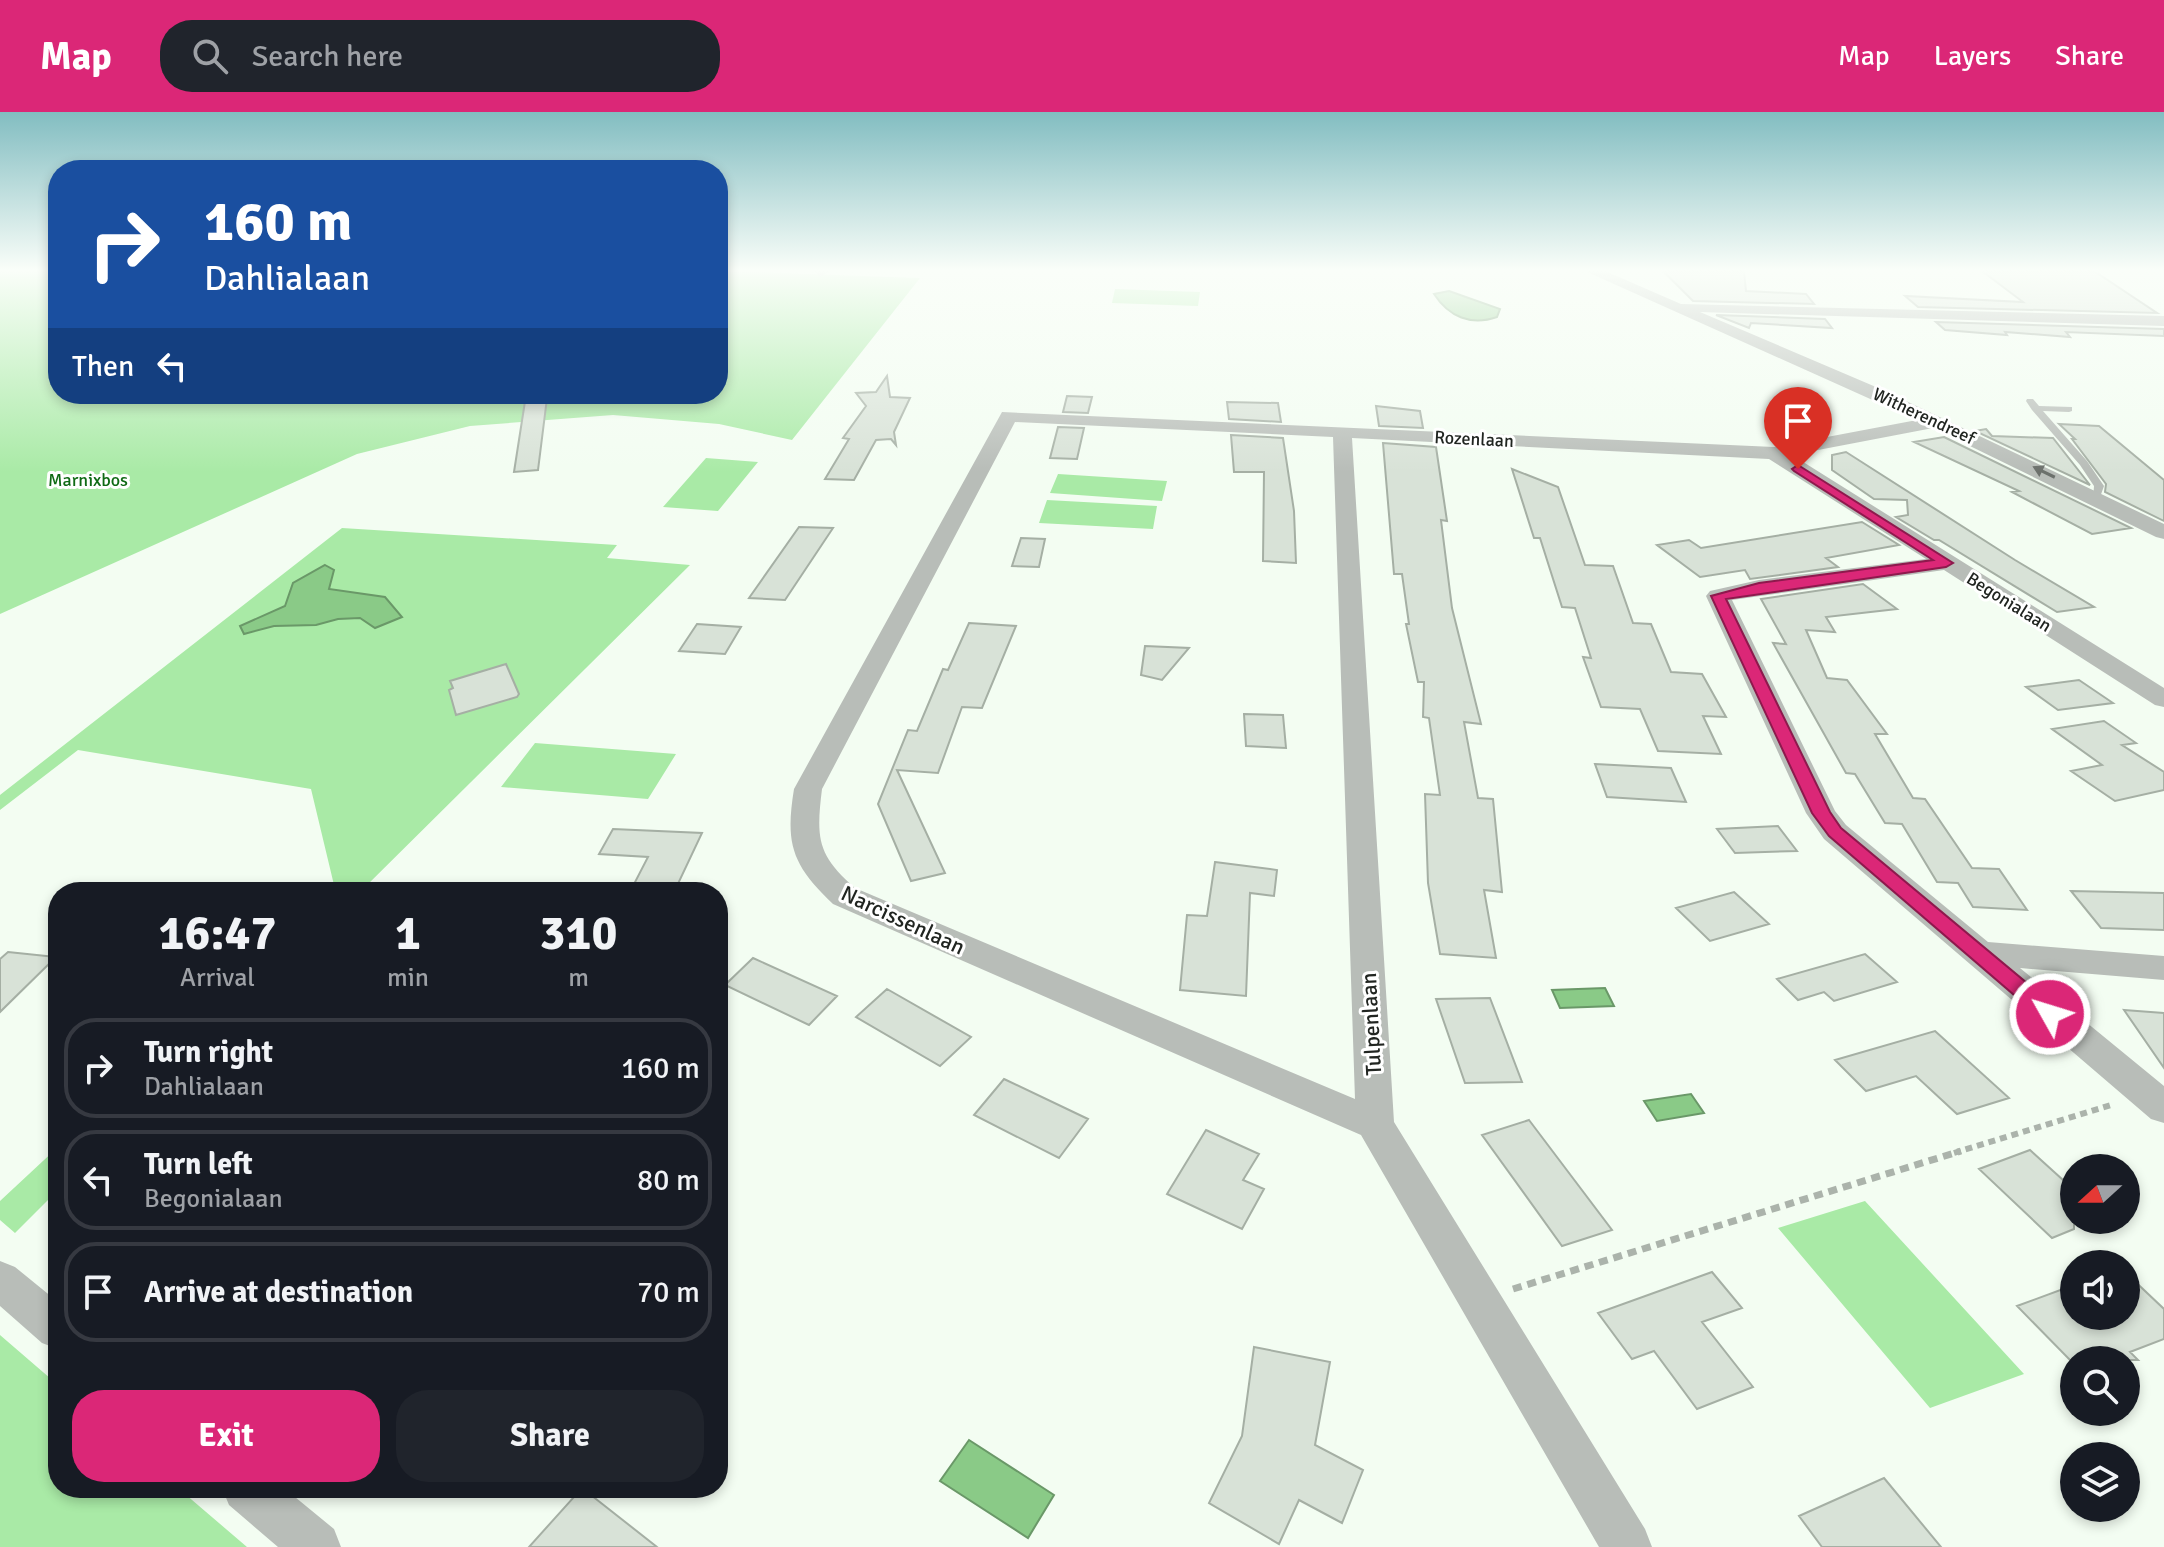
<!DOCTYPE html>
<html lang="en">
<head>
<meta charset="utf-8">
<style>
  :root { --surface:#171b24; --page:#20242c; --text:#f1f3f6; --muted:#9ea1a6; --line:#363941; --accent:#db2777 }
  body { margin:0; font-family:Signika,sans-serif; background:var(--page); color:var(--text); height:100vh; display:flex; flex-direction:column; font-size:30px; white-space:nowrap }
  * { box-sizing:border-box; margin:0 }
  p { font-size:26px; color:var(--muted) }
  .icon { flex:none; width:44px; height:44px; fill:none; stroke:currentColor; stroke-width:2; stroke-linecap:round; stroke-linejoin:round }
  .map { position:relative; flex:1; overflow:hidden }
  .panel { position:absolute; left:48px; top:770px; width:680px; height:616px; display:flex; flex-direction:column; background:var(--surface); border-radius:32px; box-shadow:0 4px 12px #0003 }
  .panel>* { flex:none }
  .top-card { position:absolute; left:48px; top:48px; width:680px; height:244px; border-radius:32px; box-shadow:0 4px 12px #0003; background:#1a4fa0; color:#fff; overflow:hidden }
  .needle { width:52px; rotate:249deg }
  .buttons { position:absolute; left:2060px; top:1042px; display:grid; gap:16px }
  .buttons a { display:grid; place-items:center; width:80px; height:80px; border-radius:50%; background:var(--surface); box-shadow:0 4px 12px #0003; font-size:40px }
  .pin { position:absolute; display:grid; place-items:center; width:68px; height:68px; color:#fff; margin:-82px -34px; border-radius:50% 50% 50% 0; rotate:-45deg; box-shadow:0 0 8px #0007 }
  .pin .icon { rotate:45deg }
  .me { position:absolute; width:88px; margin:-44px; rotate:309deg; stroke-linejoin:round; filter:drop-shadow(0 0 6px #0008) }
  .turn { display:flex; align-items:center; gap:28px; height:168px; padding:0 24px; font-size:36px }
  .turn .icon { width:104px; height:104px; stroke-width:2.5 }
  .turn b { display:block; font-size:56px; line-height:68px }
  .then { display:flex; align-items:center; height:76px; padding:0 24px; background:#0003; gap:16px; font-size:30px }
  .eta { display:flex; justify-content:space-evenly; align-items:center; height:136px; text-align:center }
  .eta b { font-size:48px; font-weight:800; line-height:56px }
  .button { display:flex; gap:16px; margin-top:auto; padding:16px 24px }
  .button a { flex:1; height:92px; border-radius:32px; background:var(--accent); color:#fff; font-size:32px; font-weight:800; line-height:92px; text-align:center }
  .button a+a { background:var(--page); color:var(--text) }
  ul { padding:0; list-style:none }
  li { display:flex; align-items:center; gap:24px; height:100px; margin:0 16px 12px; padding:0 8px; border:4px solid var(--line); border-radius:32px }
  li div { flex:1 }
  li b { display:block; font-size:30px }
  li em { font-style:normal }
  header { display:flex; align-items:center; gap:48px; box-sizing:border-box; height:112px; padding:0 40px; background:var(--accent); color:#fff }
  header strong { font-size:38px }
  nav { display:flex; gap:44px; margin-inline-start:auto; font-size:28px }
  .search { width:560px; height:72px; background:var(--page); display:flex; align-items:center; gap:20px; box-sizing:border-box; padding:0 28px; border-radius:32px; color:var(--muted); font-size:30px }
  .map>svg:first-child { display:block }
  .green { fill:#a9eaa6 }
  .water { fill:#8aca87; stroke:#6a9868; stroke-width:2 }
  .building { fill:#d8e2d7; stroke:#a5afa4; stroke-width:2 }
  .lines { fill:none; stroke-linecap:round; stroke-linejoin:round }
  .path-far1 { stroke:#abb3ab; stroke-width:6; stroke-dasharray:7 5; stroke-linecap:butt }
  .path { stroke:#abb3ab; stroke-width:7; stroke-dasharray:9 6; stroke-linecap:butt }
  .service { fill:#b8bdb8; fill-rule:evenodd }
  .minor { fill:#b8bdb8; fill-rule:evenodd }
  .oneway { fill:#6c716c }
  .route { fill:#db2777; stroke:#8e194d; stroke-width:2 }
  .labels { text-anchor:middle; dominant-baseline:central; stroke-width:6; stroke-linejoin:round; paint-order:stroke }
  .far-street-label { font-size:18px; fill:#212521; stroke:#fff }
  .far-park-label { font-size:18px; fill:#0f6a15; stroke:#fff }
  .street-label { font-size:22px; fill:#212521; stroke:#fff }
</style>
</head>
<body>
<header>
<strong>Map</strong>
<div class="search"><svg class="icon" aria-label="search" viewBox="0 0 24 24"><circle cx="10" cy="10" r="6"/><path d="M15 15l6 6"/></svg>Search here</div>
<nav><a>Map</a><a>Layers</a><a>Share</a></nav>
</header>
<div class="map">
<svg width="2164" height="1435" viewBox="0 0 2164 1435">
  <rect width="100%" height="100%" fill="#f3fdf2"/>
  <!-- green -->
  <path class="green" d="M 0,159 L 58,159 L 58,282 L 718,282 L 718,159 L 920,166 L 792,328 L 719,312 L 613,303 L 470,314 L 357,342 L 0,502 Z
    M 1115,177 L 1200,180 L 1198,194 L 1112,191 Z
    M 706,346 L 758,350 L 718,399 L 663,395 Z
    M 1058,362 L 1167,369 L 1162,389 L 1050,381 Z
    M 1047,388 L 1157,394 L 1153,417 L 1039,411 Z
    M 342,416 L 617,433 L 607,446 L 690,453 L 360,780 L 327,780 L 334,773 L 311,677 L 78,638 L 0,698 L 0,683 Z
    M 535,631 L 676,642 L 648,687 L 501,675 Z
    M 58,1035 L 58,1078 L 15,1121 L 0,1108 L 0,1089 Z
    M 1865,1089 L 2024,1262 L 1930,1296 L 1778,1116 Z
    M 0,1223 L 58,1273 L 58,1376 L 178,1376 L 247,1435 L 0,1435 Z"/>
  <!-- water -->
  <path class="water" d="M 1449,179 L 1500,197 L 1497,205 C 1471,214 1449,205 1434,182 Z
    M 325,453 L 334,458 L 329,477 L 385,485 L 402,505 L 375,516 L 360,506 L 338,507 L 316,513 L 274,514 L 244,522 L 240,514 L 285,494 L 293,471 Z
    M 1605,876 L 1614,894 L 1560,896 L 1552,878 Z
    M 1691,982 L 1704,1001 L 1657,1009 L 1644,989 Z
    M 969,1328 L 1054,1383 L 1028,1426 L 940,1369 Z"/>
  <!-- building -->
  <path class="building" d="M 1663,159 L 1744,159 L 1746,179 L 1806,182 L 1814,192 L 1693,189 Z
    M 1982,159 L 2094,159 L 2157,201 L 1918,195 L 1905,184 L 2023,190 Z
    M 1716,203 L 1825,207 L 1832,216 L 1751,211 L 1749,216 Z
    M 1936,210 L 2164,217 L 2164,224 L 2066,220 L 2070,225 L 2005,220 L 2007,223 L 1945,218 Z
    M 887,264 L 890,285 L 910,286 L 894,320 L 896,333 L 891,327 L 876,328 L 854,368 L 825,367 L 849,327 L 843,326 L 866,294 L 856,281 L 876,280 Z
    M 526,283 L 547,286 L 538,358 L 514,360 Z
    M 1067,284 L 1092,285 L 1088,301 L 1063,300 Z
    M 1227,290 L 1278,291 L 1281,310 L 1229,307 Z
    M 1376,294 L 1420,299 L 1423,316 L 1379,314 Z
    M 2059,312 L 2099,314 L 2164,368 L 2164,409 L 2105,380 L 2106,372 L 2072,327 L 2075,327 Z
    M 1058,315 L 1084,316 L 1077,347 L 1050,346 Z
    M 1986,317 L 1992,324 L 2053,326 L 2090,373 L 1975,319 Z
    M 1231,323 L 1283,326 L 1294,399 L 1296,451 L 1263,449 L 1264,360 L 1234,360 Z
    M 1944,325 L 2131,416 L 2092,422 L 2012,380 L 2019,379 L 1914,330 Z
    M 1383,331 L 1436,335 L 1447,409 L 1441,408 L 1452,496 L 1481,612 L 1464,610 L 1478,686 L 1493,687 L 1502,780 L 1484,778 L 1496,846 L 1440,842 L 1428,771 L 1425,682 L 1440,683 L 1429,606 L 1423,605 L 1424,570 L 1418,570 L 1406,512 L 1409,512 L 1402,462 L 1394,462 Z
    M 1846,340 L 2015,448 L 2094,495 L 2057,500 L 1939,428 L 1934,428 L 1896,405 L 1908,403 L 1907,388 L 1874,387 L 1832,358 L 1832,343 Z
    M 1512,357 L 1558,375 L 1585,453 L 1613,454 L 1633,511 L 1651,512 L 1671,560 L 1702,562 L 1726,605 L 1703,604 L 1721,642 L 1658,639 L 1640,597 L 1601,595 L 1583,545 L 1591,546 L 1575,496 L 1562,495 L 1540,426 L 1534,426 Z
    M 1862,410 L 1899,433 L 1826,446 L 1838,455 L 1750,467 L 1745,458 L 1700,465 L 1657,433 L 1689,428 L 1701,436 Z
    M 799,415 L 833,416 L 785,488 L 749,486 Z
    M 1021,426 L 1045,427 L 1039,455 L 1012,454 Z
    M 1863,472 L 1897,497 L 1826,505 L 1835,520 L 1806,518 L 1827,566 L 1847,568 L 1887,622 L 1875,622 L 1913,686 L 1925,687 L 1972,756 L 1999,757 L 2027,798 L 1973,795 L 1958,771 L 1937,770 L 1902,712 L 1885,711 L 1855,662 L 1846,661 L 1773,531 L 1786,532 L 1761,487 Z
    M 969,511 L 1016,514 L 982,596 L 962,595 L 938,661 L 897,658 L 945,761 L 911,769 L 878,692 L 908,618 L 917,619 L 943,557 L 948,558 Z
    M 697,512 L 741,515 L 725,542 L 679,539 Z
    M 1145,534 L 1189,536 L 1162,568 L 1141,563 Z
    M 506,552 L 519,582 L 517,585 L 456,603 L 449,578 L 453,576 L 450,569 Z
    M 2079,568 L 2113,591 L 2058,598 L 2026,575 Z
    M 1244,602 L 1283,603 L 1286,636 L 1246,634 Z
    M 2104,609 L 2136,631 L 2122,633 L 2164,660 L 2164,678 L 2115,689 L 2071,659 L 2102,653 L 2052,617 Z
    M 1595,652 L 1671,656 L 1686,690 L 1607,685 Z
    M 1778,714 L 1797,739 L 1735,741 L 1717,717 Z
    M 613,717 L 702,721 L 676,776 L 633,774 L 648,745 L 599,742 Z
    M 1215,750 L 1277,758 L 1274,784 L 1250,781 L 1246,884 L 1180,878 L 1187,803 L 1207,804 Z
    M 2071,779 L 2164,781 L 2164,818 L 2101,816 Z
    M 1734,780 L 1769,812 L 1710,829 L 1676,796 Z
    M 8,840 L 56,845 L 0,900 L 0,847 Z
    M 1865,842 L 1897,870 L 1834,889 L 1824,880 L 1798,888 L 1777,867 Z
    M 753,846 L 837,884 L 809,913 L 725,873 Z
    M 887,877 L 971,925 L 940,954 L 856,905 Z
    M 1490,886 L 1522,970 L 1465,971 L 1436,887 Z
    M 2124,898 L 2164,901 L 2164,956 Z
    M 1935,919 L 2009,986 L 1957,1002 L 1916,964 L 1866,979 L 1835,948 Z
    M 1004,967 L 1088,1007 L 1059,1046 L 974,1003 Z
    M 1529,1008 L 1612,1118 L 1562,1134 L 1482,1023 Z
    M 1206,1018 L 1259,1042 L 1243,1068 L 1264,1077 L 1242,1117 L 1167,1082 Z
    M 2030,1038 L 2074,1078 L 2074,1117 L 2052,1126 L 1979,1057 Z
    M 1712,1160 L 1742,1196 L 1702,1210 L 1753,1275 L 1697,1297 L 1654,1239 L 1632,1247 L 1598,1201 Z
    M 2126,1161 L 2164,1197 L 2164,1227 L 2130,1240 L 2138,1248 L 2070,1248 L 2017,1194 L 2074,1173 L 2074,1204 L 2126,1204 Z
    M 1254,1235 L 1330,1250 L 1315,1333 L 1363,1358 L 1342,1411 L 1299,1388 L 1279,1432 L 1209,1391 L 1242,1324 Z
    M 1884,1366 L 1941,1435 L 1822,1435 L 1799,1404 Z
    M 582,1376 L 657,1435 L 529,1435 Z"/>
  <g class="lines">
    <!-- path-far1 -->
    <path class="path-far1" d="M 1954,1041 L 2111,993"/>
    <!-- path -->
    <path class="path" d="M 1513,1177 L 1961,1039"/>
    <!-- service -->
    <path class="service" d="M 2027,287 L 2033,287 L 2039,294 L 2072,295 L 2072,299 L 2069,300 L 2043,299 L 2087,349 L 2104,374 L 2099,388 L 2093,388 L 2094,374 L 2080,353 L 2032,298 L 2026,289 Z"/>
    <!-- minor -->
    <path class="minor" d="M 814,159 L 829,159 L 820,165 Z
      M 1585,159 L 1605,159 L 1681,192 L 2164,204 L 2164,214 L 1700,200 L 1883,278 L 2164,412 L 2164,427 L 2156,425 L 1933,316 L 1792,343 L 2164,576 L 2164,595 L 2155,593 L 1944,458 L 1732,488 L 1835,699 L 1846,713 L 1988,830 L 2164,844 L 2164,868 L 2020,856 L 2164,974 L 2164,1011 L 2151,1007 L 1824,727 L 1806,701 L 1706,484 L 1710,479 L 1759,468 L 1926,447 L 1769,347 L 1352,326 L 1394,1010 L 1645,1417 L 1652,1435 L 1599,1435 L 1361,1023 L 833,792 C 792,753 785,732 794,677 L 1002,300 L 1774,335 L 1917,308 ZM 1015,310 L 1333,325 L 1355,987 L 855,776 C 817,743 816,726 822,677 Z
      M 0,1149 L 15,1155 L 58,1190 L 58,1237 L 42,1231 L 0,1194 Z
      M 222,1376 L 284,1376 L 334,1417 L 341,1435 L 278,1435 L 229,1393 Z"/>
  </g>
  <!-- one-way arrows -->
  <defs><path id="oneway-solid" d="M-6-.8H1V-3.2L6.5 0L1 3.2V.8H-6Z" transform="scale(2)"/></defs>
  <use class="oneway" href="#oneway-solid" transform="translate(2044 360) rotate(-154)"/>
  <!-- sky -->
  <linearGradient id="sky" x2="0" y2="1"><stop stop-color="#82bdc1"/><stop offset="0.44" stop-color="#fafef9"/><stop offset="1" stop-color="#fafef9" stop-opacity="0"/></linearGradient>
  <rect width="2164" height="360" fill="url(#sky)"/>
  <!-- route -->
  <path class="route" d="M 1798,353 L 1953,451 L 1946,455 L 1726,487 L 1830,700 L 1841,716 L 2057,896 L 2060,902 L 2057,907 L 2042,907 L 1829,724 L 1812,701 L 1711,484 L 1759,471 L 1933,448 L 1794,359 L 1792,357 Z"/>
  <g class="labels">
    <!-- far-street labels -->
    <g class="far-street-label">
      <text transform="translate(1924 304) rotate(25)">Witherendreef</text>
      <text transform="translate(1474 327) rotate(3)">Rozenlaan</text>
      <text transform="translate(2009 490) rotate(32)">Begonialaan</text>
    </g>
    <!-- far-park labels -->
    <g class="far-park-label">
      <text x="88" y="368">Marnixbos</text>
    </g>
    <!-- street labels -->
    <g class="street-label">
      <text transform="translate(903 808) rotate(25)">Narcissenlaan</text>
      <text transform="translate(1371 912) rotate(-93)">Tulpenlaan</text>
    </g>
  </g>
</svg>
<div class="buttons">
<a><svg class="needle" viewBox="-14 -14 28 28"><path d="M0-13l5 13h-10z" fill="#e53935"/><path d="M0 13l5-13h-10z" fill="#9ea1a6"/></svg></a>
<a><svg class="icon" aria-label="sound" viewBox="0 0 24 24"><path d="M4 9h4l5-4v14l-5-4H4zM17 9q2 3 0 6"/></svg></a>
<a><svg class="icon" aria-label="search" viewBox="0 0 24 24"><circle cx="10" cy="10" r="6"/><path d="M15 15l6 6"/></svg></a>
<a><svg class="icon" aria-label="layers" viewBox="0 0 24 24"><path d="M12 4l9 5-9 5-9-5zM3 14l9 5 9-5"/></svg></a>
</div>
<div class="pin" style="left:1798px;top:357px;background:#d93025"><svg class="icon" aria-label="arrive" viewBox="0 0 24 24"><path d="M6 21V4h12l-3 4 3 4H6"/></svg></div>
<svg class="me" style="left:2050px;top:902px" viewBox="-20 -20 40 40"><circle r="17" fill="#db2777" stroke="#fff" stroke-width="3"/><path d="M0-11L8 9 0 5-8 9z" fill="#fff"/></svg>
<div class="top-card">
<div class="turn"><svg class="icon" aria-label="right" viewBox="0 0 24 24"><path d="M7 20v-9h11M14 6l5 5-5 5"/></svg><div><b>160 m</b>Dahlialaan</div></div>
<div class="then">Then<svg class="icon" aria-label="left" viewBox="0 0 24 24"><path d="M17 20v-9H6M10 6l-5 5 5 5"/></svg></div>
</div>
<section class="panel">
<div class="eta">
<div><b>16:47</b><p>Arrival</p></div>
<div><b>1</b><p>min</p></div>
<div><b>310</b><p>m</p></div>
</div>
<ul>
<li><svg class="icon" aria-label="right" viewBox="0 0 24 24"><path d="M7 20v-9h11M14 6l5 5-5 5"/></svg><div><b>Turn right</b><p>Dahlialaan</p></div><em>160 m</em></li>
<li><svg class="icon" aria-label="left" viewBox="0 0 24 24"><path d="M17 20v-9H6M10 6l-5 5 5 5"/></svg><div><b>Turn left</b><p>Begonialaan</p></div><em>80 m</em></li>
<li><svg class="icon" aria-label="arrive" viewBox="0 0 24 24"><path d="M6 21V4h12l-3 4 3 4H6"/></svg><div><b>Arrive at destination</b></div><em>70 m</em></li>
</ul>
<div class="button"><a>Exit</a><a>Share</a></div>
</section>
</div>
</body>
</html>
